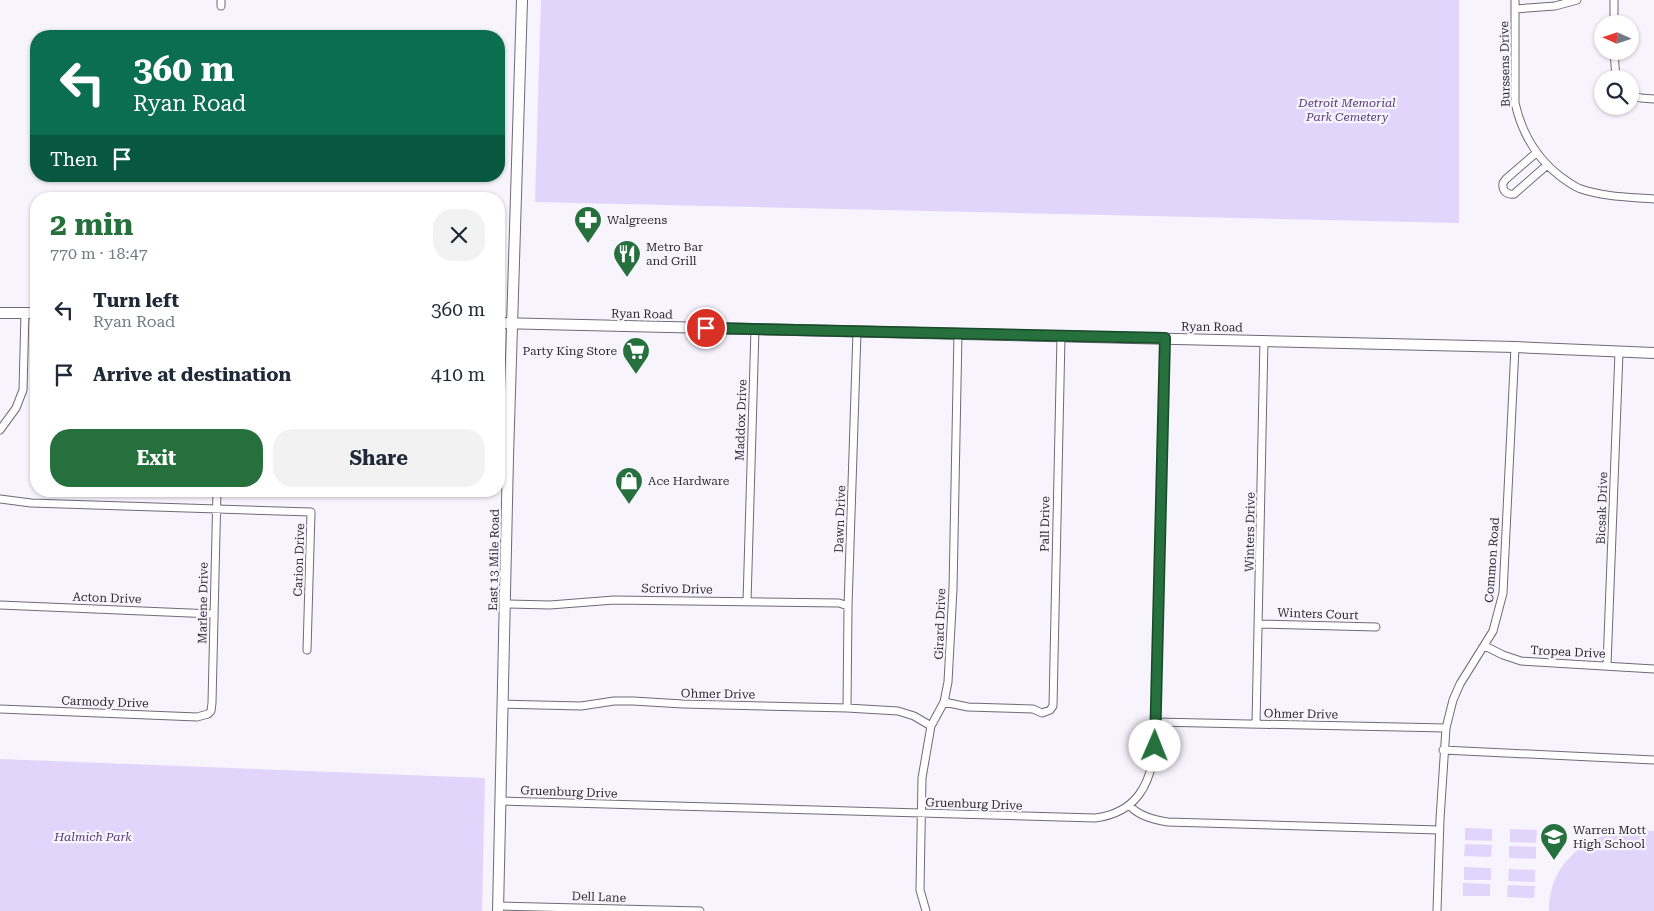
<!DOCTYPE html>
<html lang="en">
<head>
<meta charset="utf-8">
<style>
  :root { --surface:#fff; --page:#f2f2f3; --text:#1f2937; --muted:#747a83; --accent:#26703d }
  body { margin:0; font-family:"Roboto Serif",serif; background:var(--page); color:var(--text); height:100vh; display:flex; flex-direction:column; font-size:19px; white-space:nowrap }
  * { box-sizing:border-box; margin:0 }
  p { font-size:16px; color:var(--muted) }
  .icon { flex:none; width:28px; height:28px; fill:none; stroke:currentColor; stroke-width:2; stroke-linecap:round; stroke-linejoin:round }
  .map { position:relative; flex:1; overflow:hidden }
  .side { position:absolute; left:30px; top:192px; width:475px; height:305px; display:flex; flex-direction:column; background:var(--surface); border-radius:20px; box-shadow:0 1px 4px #0004 }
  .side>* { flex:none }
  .guide { position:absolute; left:30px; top:30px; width:475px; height:152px; border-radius:20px; box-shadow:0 1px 4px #0004; background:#0b6e4f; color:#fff; overflow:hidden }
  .needle { width:32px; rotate:273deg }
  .controls { position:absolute; left:1594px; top:15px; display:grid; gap:10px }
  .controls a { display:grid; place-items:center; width:45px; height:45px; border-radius:50%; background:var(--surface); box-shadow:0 1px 4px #0004; font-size:25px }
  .pin { position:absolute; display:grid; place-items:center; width:42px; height:42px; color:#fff; margin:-21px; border:2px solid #fff; border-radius:50%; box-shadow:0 1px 5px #0007 }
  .me { position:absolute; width:55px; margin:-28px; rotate:1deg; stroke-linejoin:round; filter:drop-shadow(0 0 4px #0008) }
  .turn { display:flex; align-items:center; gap:18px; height:105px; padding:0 20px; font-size:22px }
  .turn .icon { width:65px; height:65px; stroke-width:2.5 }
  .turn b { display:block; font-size:35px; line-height:42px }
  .then { display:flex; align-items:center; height:48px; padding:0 20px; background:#0003; gap:10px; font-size:19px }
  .round { display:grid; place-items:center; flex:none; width:52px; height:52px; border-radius:20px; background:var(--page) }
  .headline { display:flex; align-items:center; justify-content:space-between; height:85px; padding:0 20px }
  h1 { font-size:30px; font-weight:700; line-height:38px; color:var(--accent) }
  .primary-button { display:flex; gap:10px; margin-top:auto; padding:10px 20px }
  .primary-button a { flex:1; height:58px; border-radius:20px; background:var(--accent); color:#fff; font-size:20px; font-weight:700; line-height:58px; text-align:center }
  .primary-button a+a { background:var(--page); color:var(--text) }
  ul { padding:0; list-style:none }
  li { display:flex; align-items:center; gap:15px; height:65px; padding:0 20px }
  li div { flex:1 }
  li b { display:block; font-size:19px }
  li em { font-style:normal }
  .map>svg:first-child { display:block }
  .green { fill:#e2d5fb }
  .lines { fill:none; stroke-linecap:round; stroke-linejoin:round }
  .minor-casing { stroke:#6f6a78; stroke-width:9 }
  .secondary-casing { stroke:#6f6a78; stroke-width:12 }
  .minor { stroke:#fff; stroke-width:7 }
  .secondary { stroke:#fff; stroke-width:10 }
  .route-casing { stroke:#194928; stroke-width:12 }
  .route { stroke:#26703d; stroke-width:9 }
  .labels { text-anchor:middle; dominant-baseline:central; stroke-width:4.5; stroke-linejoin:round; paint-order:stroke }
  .street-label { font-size:12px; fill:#2c2a30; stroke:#f7f4fe }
  .park-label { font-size:12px; font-style:italic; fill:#543a7a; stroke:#f7f4fe }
  .poi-label { font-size:12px; fill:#2c2a30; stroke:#f7f4fe; text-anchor:start }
</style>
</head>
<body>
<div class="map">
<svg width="1654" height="911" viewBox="0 0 1654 911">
  <rect width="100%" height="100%" fill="#f7f4fe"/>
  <!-- green -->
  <path class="green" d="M 541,0 L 1459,0 L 1459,223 L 535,202 Z
    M 0,759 L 485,778 L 482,911 L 0,911 Z
    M 1465,828 L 1492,829 L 1492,841 L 1465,840 Z
    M 1510,829 L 1537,830 L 1536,843 L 1510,842 Z
    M 1631,829 L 1654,831 L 1654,911 L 1549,911 C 1549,862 1586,835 1631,829 Z
    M 1465,844 L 1492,845 L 1491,857 L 1464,856 Z
    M 1509,846 L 1536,847 L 1536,859 L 1509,858 Z
    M 1464,867 L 1491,868 L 1491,880 L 1464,880 Z
    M 1509,869 L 1535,870 L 1535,882 L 1508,881 Z
    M 1463,883 L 1490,884 L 1490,896 L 1463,896 Z
    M 1508,885 L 1535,886 L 1534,898 L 1507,897 Z"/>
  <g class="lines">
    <defs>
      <path id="minor" d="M 1515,0 L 1515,103 C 1522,134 1536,158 1561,177 C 1567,181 1574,187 1581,189 C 1604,197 1630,197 1654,199
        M 221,6 L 221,0
        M 1515,9 L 1555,6 L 1577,0
        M 1614,24 L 1614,0
        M 1614,51 L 1616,79
        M 1630,95 L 1641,98 L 1654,99
        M 1536,153 L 1506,179 L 1503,183 C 1502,190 1506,195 1514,194 L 1546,166
        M 0,430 L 16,408 L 23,390 L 25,313
        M 0,499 L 31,503 L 311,512 L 307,650
        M 747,602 L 755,329
        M 506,604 L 550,605 L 614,600 L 839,603 L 848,606
        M 0,605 L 213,614
        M 1259,624 L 1376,627
        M 1485,646 L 1503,655 L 1521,661 L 1654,669
        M 1607,665 L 1619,352
        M 944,702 L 968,707 L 1033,709 L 1042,713 L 1050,710 L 1053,706 L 1061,336
        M 502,704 L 581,706 L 614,701 L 633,701 L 683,704 L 847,708 L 898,711 L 914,716 L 931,726
        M 847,708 L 848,606 L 857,332
        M 0,709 L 197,717 L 208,714 L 211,711 L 212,703 L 217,491
        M 1155,722 L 1446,728
        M 1256,724 L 1264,340
        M 1443,750 L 1654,760
        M 500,801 L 1095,818 C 1136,813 1151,785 1155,746 L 1165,338
        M 1130,806 C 1139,816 1154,820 1168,822 L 1439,830
        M 498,906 L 700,911
        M 926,911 L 920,890 L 922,778 L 931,726 L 944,702 L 948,682 L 953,589 L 958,333
        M 1437,911 L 1440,819 L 1446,728 L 1453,700 L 1460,684 L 1493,631 L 1503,593 L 1515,347"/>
      <path id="secondary" d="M 0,313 L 36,313
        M 499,323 L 1515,347 L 1654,353
        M 498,911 L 508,457 L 522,0"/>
    </defs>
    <!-- minor casing -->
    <use href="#minor" class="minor-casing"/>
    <!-- secondary casing -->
    <use href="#secondary" class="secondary-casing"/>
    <!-- minor -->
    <use href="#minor" class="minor"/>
    <!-- secondary -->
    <use href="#secondary" class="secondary"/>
  </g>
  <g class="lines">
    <defs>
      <path id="route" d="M 706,328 L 1165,338 L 1155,746"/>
    </defs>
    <!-- route casing -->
    <use href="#route" class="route-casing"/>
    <!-- route -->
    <use href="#route" class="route"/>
  </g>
  <!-- icons -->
  <defs>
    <symbol id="pharmacy-pin" viewBox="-11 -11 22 30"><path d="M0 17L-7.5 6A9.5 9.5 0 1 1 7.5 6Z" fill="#26703d" stroke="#f7f4fe"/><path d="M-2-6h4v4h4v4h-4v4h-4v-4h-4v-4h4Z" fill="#fff"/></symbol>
    <symbol id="restaurant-pin" viewBox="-11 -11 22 30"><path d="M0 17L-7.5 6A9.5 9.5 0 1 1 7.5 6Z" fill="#26703d" stroke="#f7f4fe"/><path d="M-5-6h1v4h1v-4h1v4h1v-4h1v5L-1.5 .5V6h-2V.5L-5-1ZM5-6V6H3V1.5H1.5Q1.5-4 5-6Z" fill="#fff"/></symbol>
    <symbol id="supermarket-pin" viewBox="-11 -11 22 30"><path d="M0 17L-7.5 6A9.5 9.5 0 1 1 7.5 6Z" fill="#26703d" stroke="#f7f4fe"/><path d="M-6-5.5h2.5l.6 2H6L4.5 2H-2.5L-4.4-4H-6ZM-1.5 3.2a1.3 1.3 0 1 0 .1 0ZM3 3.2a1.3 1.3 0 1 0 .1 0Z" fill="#fff"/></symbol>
    <symbol id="shop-pin" viewBox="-11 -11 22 30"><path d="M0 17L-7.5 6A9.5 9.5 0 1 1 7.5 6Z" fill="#26703d" stroke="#f7f4fe"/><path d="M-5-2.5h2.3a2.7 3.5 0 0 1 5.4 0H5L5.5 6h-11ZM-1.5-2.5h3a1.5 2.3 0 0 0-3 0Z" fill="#fff"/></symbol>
    <symbol id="school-pin" viewBox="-11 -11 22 30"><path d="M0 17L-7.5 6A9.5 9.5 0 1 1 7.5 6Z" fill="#26703d" stroke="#f7f4fe"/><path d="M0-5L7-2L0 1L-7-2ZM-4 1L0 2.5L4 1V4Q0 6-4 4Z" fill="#fff"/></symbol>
  </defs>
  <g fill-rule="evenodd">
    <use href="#pharmacy-pin" x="572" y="204" width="32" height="43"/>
    <use href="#restaurant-pin" x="611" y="238" width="32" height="43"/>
    <use href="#supermarket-pin" x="620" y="335" width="32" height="43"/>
    <use href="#shop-pin" x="613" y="465" width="32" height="43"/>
    <use href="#school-pin" x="1538" y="821" width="32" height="43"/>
  </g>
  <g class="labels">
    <!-- street labels -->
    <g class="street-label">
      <text transform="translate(1505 64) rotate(-91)">Burssens Drive</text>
      <text transform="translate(642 314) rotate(1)">Ryan Road</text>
      <text transform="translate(1212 327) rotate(1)">Ryan Road</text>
      <text transform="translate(741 420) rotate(-88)">Maddox Drive</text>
      <text transform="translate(1602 508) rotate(-88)">Bicsak Drive</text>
      <text transform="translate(840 519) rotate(-88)">Dawn Drive</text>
      <text transform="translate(1045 524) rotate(-89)">Pall Drive</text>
      <text transform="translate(1250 532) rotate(-89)">Winters Drive</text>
      <text transform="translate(299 560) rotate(-88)">Carion Drive</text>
      <text transform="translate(494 560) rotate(-89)">East 13 Mile Road</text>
      <text transform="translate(1492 560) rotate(-86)">Common Road</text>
      <text transform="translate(677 589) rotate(1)">Scrivo Drive</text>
      <text transform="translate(107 598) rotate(2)">Acton Drive</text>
      <text transform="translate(203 603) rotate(-89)">Marlene Drive</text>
      <text transform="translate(1318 614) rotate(2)">Winters Court</text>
      <text transform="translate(940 624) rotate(-88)">Girard Drive</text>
      <text transform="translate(1568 652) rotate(3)">Tropea Drive</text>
      <text transform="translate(718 694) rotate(1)">Ohmer Drive</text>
      <text transform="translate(105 702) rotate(2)">Carmody Drive</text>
      <text transform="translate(1301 714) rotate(1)">Ohmer Drive</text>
      <text transform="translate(569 792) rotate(2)">Gruenburg Drive</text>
      <text transform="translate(974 804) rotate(2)">Gruenburg Drive</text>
      <text transform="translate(599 897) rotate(2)">Dell Lane</text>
    </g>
    <!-- park labels -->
    <g class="park-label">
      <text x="1347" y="103">Detroit Memorial<tspan x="1347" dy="14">Park Cemetery</tspan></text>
      <text x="93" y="837">Halmich Park</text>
    </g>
    <!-- poi labels -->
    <g class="poi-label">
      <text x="607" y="220">Walgreens</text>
      <text x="646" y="247">Metro Bar<tspan x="646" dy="14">and Grill</tspan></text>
      <text x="617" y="351" text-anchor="end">Party King Store</text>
      <text x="648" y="481">Ace Hardware</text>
      <text x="1573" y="830">Warren Mott<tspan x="1573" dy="14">High School</tspan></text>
    </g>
  </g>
</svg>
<div class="controls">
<a><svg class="needle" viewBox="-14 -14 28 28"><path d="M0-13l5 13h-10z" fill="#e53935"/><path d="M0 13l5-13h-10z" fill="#747a83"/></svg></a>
<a><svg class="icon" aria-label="search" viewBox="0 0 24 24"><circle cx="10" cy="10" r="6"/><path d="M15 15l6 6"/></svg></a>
</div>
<div class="pin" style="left:706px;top:328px;background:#d93025"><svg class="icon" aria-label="arrive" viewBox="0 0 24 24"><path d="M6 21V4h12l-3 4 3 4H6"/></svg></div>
<svg class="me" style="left:1155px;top:746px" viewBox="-20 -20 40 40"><circle r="19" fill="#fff"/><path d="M0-13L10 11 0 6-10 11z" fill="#26703d"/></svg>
<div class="guide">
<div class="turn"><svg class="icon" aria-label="left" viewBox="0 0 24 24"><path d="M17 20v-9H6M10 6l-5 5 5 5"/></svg><div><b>360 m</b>Ryan Road</div></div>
<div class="then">Then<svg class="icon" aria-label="arrive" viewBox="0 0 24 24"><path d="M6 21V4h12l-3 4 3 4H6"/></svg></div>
</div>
<section class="side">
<div class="headline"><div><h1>2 min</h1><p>770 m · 18:47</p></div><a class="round"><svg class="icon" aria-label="close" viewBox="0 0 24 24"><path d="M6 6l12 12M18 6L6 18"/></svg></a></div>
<ul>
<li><svg class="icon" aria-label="left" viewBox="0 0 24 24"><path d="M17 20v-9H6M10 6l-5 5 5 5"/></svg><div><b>Turn left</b><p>Ryan Road</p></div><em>360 m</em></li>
<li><svg class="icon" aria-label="arrive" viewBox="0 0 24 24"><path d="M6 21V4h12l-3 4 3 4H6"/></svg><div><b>Arrive at destination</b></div><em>410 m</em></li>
</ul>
<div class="primary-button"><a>Exit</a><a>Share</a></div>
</section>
</div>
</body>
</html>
